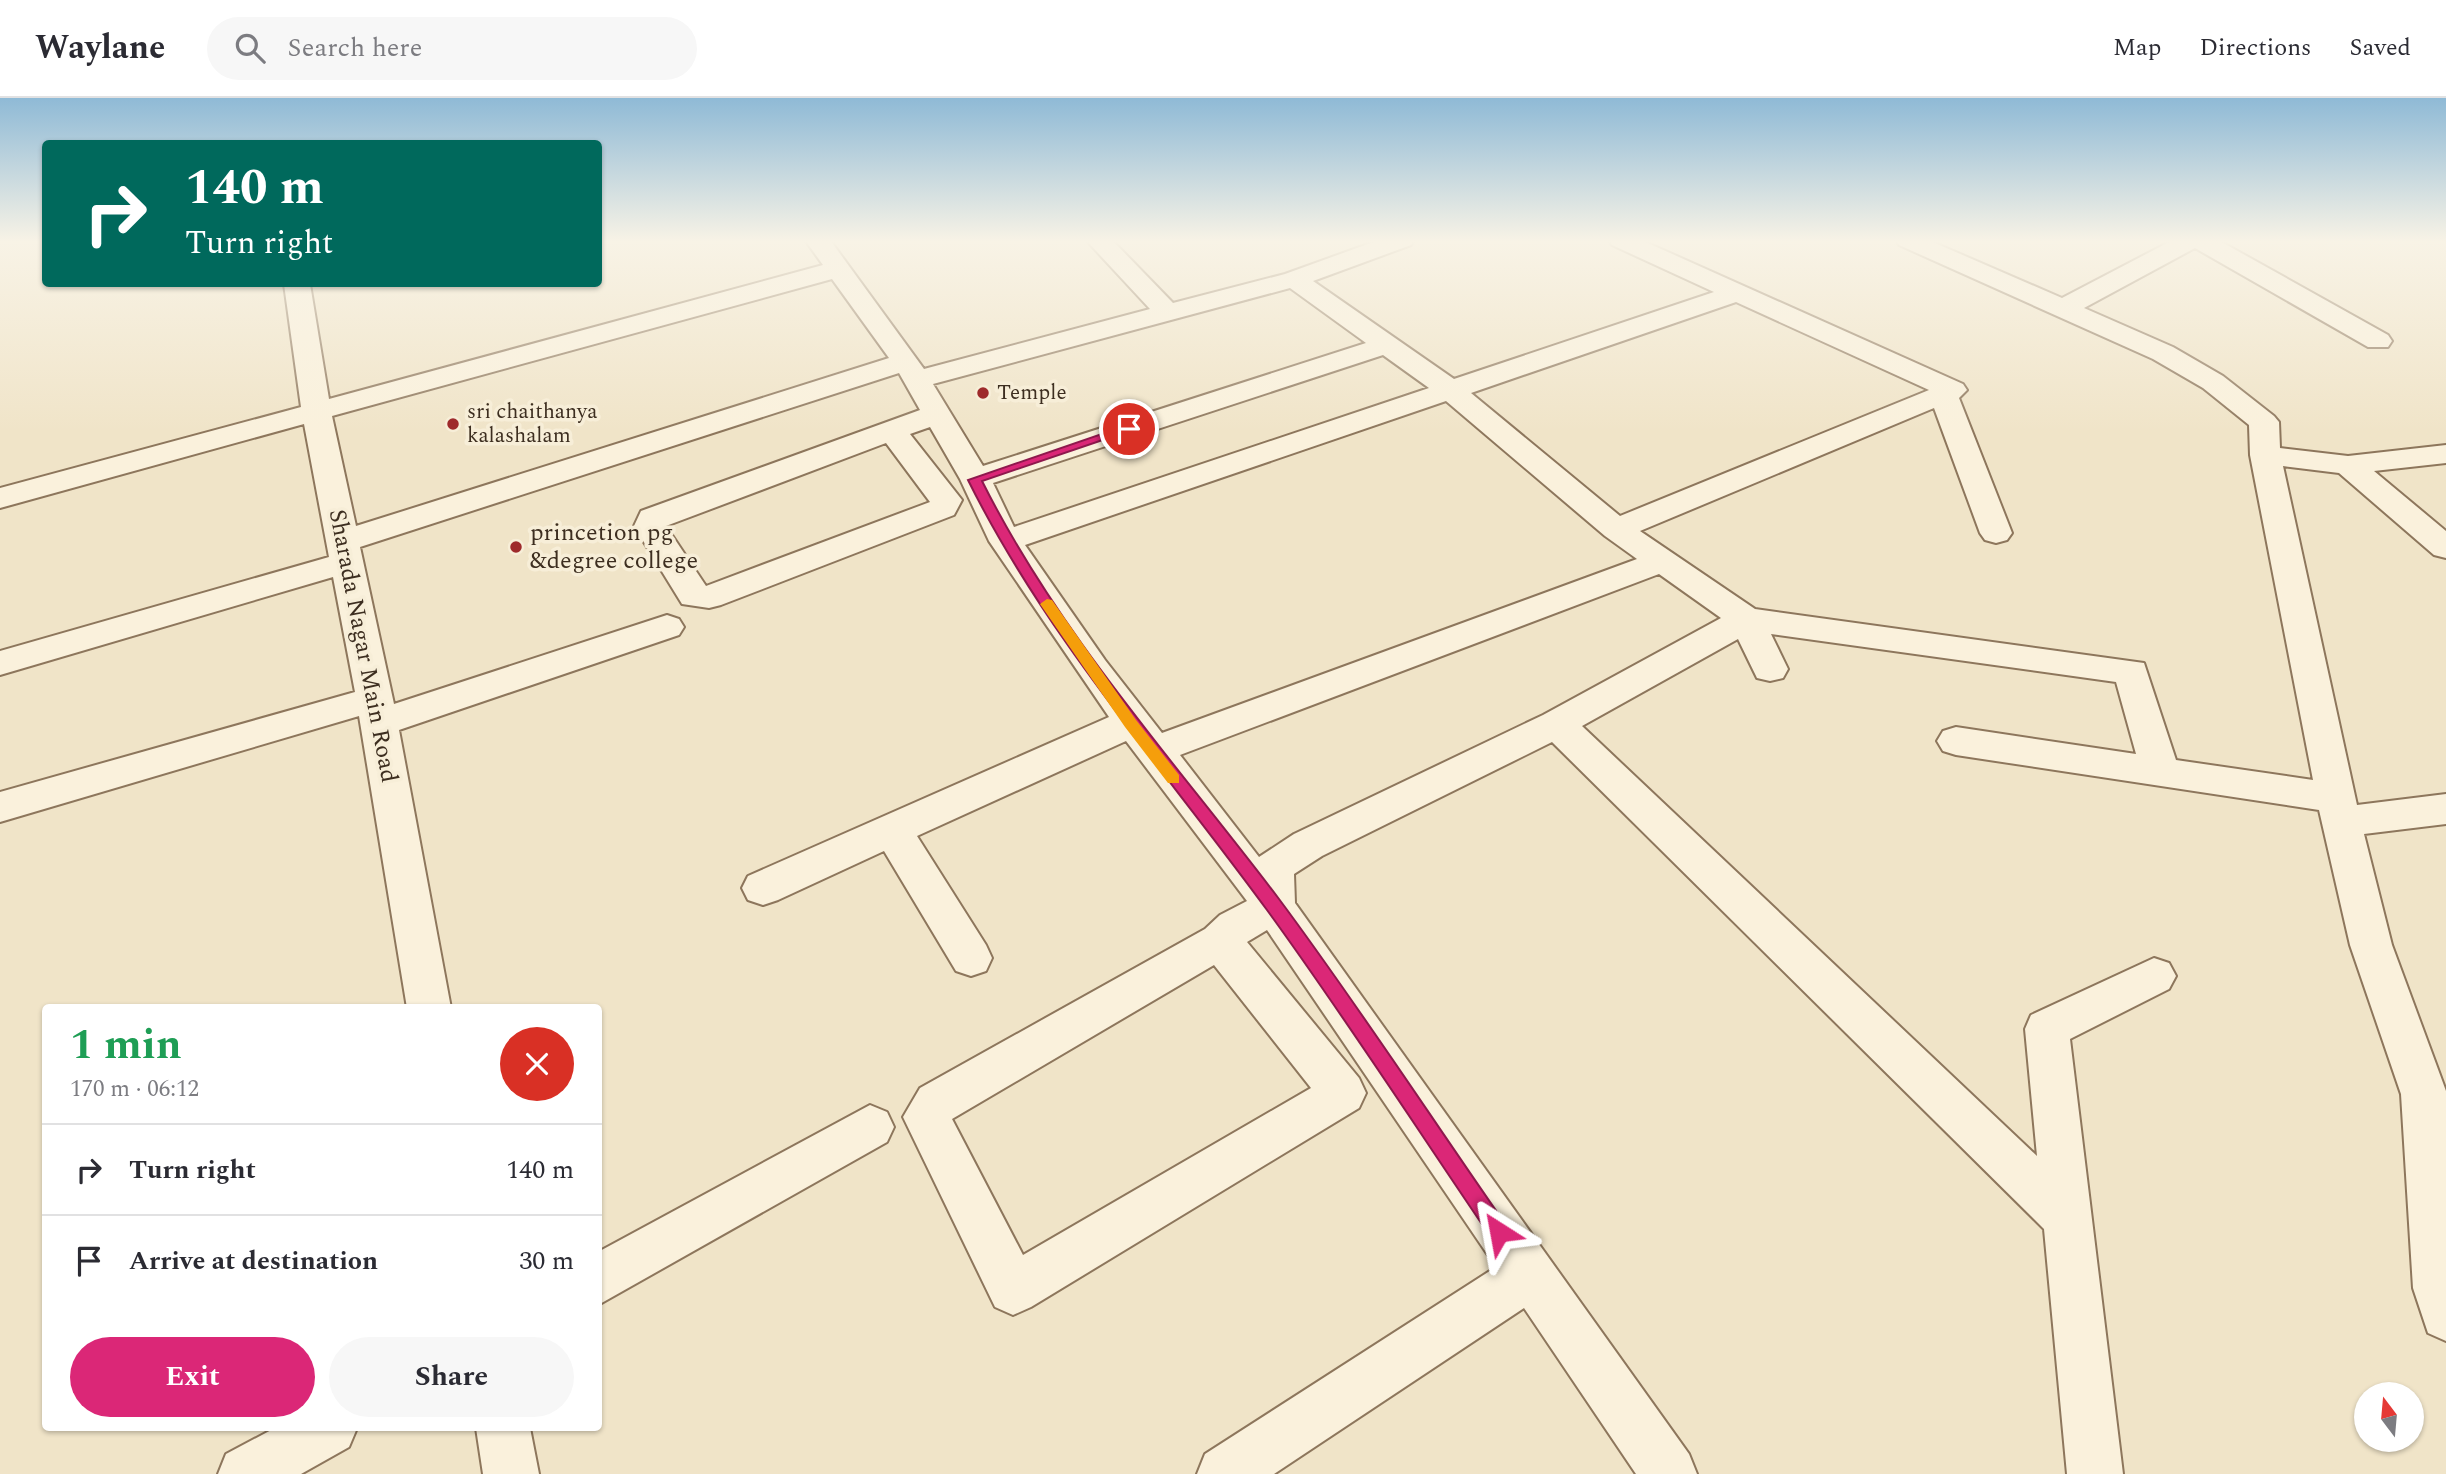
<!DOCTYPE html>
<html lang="en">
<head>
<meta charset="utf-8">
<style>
  :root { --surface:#fff; --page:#f7f7f7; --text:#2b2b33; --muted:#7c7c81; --line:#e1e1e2; --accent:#db2777 }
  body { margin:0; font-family:Spectral,serif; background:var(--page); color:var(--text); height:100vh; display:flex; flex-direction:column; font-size:26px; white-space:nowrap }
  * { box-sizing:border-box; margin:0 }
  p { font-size:23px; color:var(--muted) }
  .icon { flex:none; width:38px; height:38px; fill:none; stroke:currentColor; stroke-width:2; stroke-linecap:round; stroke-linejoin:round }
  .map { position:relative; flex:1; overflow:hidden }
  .details { position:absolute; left:42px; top:906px; width:560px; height:427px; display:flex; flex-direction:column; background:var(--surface); border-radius:7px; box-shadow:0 2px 5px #0004 }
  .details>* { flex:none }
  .guide { position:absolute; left:42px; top:42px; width:560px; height:147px; border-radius:7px; box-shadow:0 2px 5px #0004; background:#00695c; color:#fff; overflow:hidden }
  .needle { width:46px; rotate:344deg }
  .fabs { position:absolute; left:2354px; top:1284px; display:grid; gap:14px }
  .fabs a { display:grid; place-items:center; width:70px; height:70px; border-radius:50%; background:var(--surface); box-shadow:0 2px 5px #0004; font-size:35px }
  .pin { position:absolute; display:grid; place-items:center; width:60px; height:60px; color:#fff; margin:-30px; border:4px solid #fff; border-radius:50%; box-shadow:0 2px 7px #0007 }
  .me { position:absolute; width:77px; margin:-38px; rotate:326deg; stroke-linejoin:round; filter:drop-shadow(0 0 5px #0008) }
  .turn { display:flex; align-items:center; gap:24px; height:147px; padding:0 28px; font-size:32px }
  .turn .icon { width:91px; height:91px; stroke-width:2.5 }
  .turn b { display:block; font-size:49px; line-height:60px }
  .round { display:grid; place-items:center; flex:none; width:74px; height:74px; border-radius:37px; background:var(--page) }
  .headline { display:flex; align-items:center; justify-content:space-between; height:119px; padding:0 28px }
  h1 { font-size:42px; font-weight:700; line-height:52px; color:#1e9e55 }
  .action { display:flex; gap:14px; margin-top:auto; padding:14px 28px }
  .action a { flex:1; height:80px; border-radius:42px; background:var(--accent); color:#fff; font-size:28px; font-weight:700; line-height:80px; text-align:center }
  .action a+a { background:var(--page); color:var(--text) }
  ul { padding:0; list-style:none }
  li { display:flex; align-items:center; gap:21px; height:91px; padding:0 28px; border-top:2px solid var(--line) }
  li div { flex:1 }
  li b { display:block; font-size:26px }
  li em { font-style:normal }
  header { display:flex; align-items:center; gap:42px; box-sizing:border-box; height:98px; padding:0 35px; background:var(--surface); border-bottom:2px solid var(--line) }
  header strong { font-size:33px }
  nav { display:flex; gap:38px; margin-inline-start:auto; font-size:24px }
  .search { width:490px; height:63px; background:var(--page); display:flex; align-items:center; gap:18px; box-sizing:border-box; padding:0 24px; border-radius:38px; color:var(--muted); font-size:26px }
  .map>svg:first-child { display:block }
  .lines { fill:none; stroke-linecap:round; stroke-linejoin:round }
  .street-casing { stroke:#8d765c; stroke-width:4 }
  .street { fill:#faf1dc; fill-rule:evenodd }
  .route { fill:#db2777; stroke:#8e194d; stroke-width:2 }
  .slow { fill:#f59e0b }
  .poi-dot { fill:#9e2a2b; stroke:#f7eed8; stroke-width:2.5 }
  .labels { text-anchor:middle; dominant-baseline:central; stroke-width:7; stroke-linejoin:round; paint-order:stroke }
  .far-poi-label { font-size:21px; fill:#3d2e20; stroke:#f7eed8; text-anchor:start }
  .poi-label { font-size:24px; fill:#3d2e20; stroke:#f7eed8; text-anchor:start }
  .street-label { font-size:24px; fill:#3d2e20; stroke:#f7eed8 }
</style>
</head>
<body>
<header>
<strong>Waylane</strong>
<div class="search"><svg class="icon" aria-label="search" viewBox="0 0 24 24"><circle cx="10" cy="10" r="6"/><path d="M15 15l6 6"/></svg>Search here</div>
<nav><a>Map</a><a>Directions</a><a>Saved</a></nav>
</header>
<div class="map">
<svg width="2446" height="1376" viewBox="0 0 2446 1376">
  <rect width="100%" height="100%" fill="#f0e4c8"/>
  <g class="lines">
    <defs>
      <path id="street" d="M 805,142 L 830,142 L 924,271 L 1150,211 L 1086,142 L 1112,142 L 1173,205 L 1285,176 L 1379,142 L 1414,142 L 1411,147 L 1313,183 L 1454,281 L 1714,194 L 1612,147 L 1609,142 L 1641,142 L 1963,286 L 1967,292 L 1959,300 L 2012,435 L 2007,442 L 1996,445 L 1985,442 L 1980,435 L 1934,310 L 1640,433 L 1755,511 L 2144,565 L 2176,662 L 2313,682 L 2250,357 L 2249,327 L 2203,290 L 2153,261 L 1899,147 L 1896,142 L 1928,142 L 2062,200 L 2173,142 L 2218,142 L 2388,237 L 2392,243 L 2388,249 L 2368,249 L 2195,150 L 2084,210 L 2173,249 L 2223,278 L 2274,318 L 2279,324 L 2280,350 L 2348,358 L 2446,347 L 2446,365 L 2374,373 L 2446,433 L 2446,460 L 2434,457 L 2339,375 L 2283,368 L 2357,707 L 2446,696 L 2446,726 L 2364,736 L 2392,847 L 2446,993 L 2446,1243 L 2428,1235 L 2413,1190 L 2401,996 L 2350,847 L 2319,712 L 1956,657 L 1943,653 L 1937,643 L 1943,633 L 1956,629 L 2136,656 L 2116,584 L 1771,536 L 1788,571 L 1783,580 L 1770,583 L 1757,580 L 1738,541 L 1582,628 L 2037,1058 L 2025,931 L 2031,917 L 2154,860 L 2169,865 L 2176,878 L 2169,891 L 2070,941 L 2123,1376 L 2067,1376 L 2044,1131 L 1552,644 L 1322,758 L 1294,776 L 1295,805 L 1689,1356 L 1697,1376 L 1636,1376 L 1524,1210 L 1274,1376 L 1197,1376 L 1205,1356 L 1496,1169 L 1267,832 L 1247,844 L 1359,980 L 1366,995 L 1359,1010 L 1031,1209 L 1013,1217 L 995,1209 L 903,1019 L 920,990 L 1205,831 L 1220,817 L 1247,803 L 1126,643 L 917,738 L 986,847 L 992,860 L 986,873 L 971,878 L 956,873 L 884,753 L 778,802 L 763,807 L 748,802 L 742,790 L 748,778 L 1109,619 L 989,443 L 960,381 L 930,329 L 910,336 L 962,402 L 954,417 L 721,507 L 709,510 L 682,506 L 634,428 L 641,413 L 920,312 L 899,275 L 360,449 L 394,606 L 667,517 L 679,521 L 684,529 L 679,537 L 399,632 L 451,910 L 407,910 L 359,618 L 0,724 L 0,694 L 355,594 L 333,479 L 0,577 L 0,553 L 329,459 L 304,326 L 0,410 L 0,390 L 301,309 L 284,186 L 310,186 L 329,301 L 823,167 ZM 832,181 L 889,260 L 356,428 L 332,318 ZM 1290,190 L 1366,245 L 983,368 L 933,286 ZM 1736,204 L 1929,292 L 1620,418 L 1471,295 ZM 1383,257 L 1429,290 L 1014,429 L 993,385 ZM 1446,303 L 1605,438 L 1637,461 L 1162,635 L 1105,562 L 1025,447 ZM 886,345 L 930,404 L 706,488 L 666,428 ZM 1659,476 L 1721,520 L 1543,617 L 1294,736 L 1259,759 L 1180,657 ZM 1214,867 L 1311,990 L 1023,1157 L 952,1021 Z
        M 870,1007 L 887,1014 L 894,1029 L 887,1044 L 598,1207 L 598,1154 Z
        M 275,1330 L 357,1330 L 349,1349 L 301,1376 L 218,1376 L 226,1356 Z
        M 476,1330 L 530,1330 L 539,1376 L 483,1376 Z"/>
    </defs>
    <!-- street casing -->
    <use href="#street" class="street-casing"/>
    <!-- street -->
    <use href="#street" class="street"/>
  </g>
  <!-- sky -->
  <linearGradient id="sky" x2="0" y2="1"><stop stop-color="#8fbad6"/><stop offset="0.43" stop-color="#f8f3e6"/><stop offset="1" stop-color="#f8f3e6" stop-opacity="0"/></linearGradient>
  <rect width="2446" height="334" fill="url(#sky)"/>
  <!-- route -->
  <path class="route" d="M 1125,328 L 1135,331 L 982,383 C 1059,537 1176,665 1279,801 C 1358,907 1430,1018 1506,1127 L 1509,1134 L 1506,1141 L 1499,1144 L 1492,1141 C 1417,1031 1345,919 1267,812 C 1164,671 1046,539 968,382 Z"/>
  <!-- slow -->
  <path class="slow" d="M 1047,501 L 1052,502 L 1136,622 L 1179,677 L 1179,685 L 1168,685 L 1125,629 L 1040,506 Z"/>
  <!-- markers -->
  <g class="poi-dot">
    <circle cx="983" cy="295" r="7"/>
    <circle cx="453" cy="326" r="7"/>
    <circle cx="516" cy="449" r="7"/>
  </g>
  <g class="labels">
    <!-- far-poi labels -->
    <g class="far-poi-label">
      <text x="997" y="295">Temple</text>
      <text x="467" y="314">sri chaithanya<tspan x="467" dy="24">kalashalam</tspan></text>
    </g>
    <!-- poi labels -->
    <g class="poi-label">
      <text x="530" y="435">princetion pg<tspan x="530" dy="28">&amp;degree college</tspan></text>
    </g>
    <!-- street labels -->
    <g class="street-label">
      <text transform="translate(363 548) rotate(79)">Sharada Nagar Main Road</text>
    </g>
  </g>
</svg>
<div class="fabs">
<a><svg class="needle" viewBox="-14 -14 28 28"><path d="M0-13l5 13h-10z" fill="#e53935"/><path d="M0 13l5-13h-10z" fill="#7c7c81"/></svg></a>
</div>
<div class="pin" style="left:1129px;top:331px;background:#d93025"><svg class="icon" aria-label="arrive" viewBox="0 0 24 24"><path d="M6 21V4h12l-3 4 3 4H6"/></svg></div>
<svg class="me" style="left:1499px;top:1134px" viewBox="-20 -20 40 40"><path d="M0-17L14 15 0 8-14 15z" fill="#db2777" stroke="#fff" stroke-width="4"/></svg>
<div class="guide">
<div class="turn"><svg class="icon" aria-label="right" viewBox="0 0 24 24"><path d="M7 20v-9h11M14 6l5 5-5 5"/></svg><div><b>140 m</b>Turn right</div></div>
</div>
<section class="details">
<div class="headline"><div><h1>1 min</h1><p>170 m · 06:12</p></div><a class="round" style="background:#d93025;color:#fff"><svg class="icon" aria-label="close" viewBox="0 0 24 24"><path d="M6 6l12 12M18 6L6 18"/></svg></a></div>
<ul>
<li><svg class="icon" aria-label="right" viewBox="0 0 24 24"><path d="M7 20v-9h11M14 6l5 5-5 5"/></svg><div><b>Turn right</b></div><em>140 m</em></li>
<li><svg class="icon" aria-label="arrive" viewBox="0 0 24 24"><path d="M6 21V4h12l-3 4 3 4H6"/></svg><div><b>Arrive at destination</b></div><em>30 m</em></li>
</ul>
<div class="action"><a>Exit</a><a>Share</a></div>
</section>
</div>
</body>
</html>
